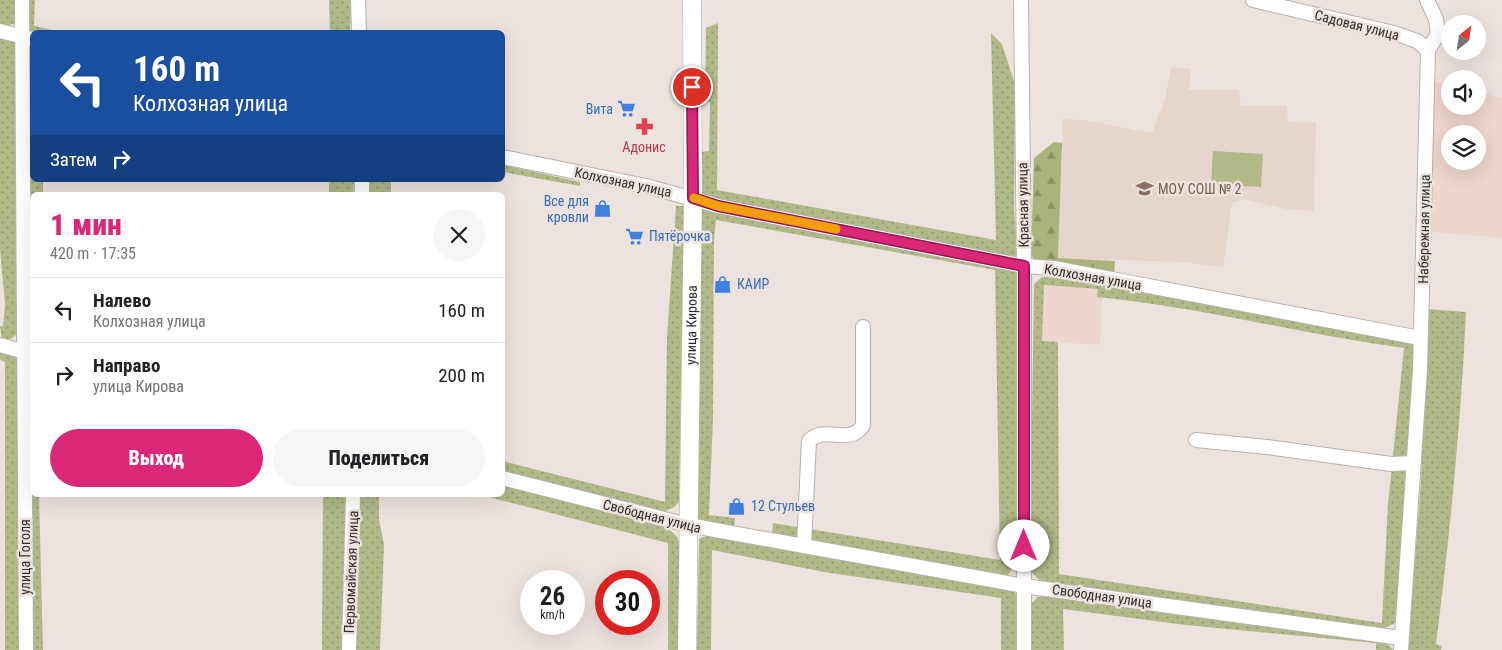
<!DOCTYPE html>
<html lang="ru">
<head>
<meta charset="utf-8">
<style>
  :root { --surface:#fff; --page:#f6f6f6; --text:#202124; --muted:#757577; --line:#e0e0e0; --accent:#db2777 }
  body { margin:0; font-family:"Roboto Condensed",sans-serif; background:var(--page); color:var(--text); height:100vh; display:flex; flex-direction:column; font-size:19px; white-space:nowrap }
  * { box-sizing:border-box; margin:0 }
  p { font-size:16px; color:var(--muted) }
  .icon { flex:none; width:28px; height:28px; fill:none; stroke:currentColor; stroke-width:2; stroke-linecap:round; stroke-linejoin:round }
  .map { position:relative; flex:1; overflow:hidden }
  .details { position:absolute; left:30px; top:192px; width:475px; height:305px; display:flex; flex-direction:column; background:var(--surface); border-radius:8px; box-shadow:0 5px 20px #0002 }
  .details>* { flex:none }
  .hud { position:absolute; left:30px; top:30px; width:475px; height:152px; border-radius:8px; box-shadow:0 5px 20px #0002; background:#1a4fa0; color:#fff; overflow:hidden }
  .needle { width:32px; rotate:30deg }
  .tools { position:absolute; left:1441px; top:15px; display:grid; gap:10px }
  .tools a { display:grid; place-items:center; width:45px; height:45px; border-radius:50%; background:var(--surface); box-shadow:0 5px 20px #0002; font-size:25px }
  .speed { position:absolute; left:520px; top:570px; display:flex; gap:10px; font-size:25px; font-weight:700; text-align:center }
  .speed>* { display:grid; place-content:center; width:65px; height:65px; border-radius:50%; background:var(--surface); box-shadow:0 5px 20px #0002; line-height:1 }
  .speed small { font-size:12px; font-weight:400 }
  .speed .limit { border:8px solid #d22; background:#fff; color:#111 }
  .pin { position:absolute; display:grid; place-items:center; width:42px; height:42px; color:#fff; margin:-21px; border:2px solid #fff; border-radius:50%; box-shadow:0 1px 5px #0007 }
  .me { position:absolute; width:55px; margin:-28px; rotate:0deg; stroke-linejoin:round; filter:drop-shadow(0 0 4px #0008) }
  .turn { display:flex; align-items:center; gap:18px; height:105px; padding:0 20px; font-size:22px }
  .turn .icon { width:65px; height:65px; stroke-width:2.5 }
  .turn b { display:block; font-size:35px; line-height:42px }
  .then { display:flex; align-items:center; height:48px; padding:0 20px; background:#0003; gap:10px; font-size:19px }
  .round { display:grid; place-items:center; flex:none; width:52px; height:52px; border-radius:26px; background:var(--page) }
  .head { display:flex; align-items:center; justify-content:space-between; height:85px; padding:0 20px }
  h1 { font-size:30px; font-weight:800; line-height:38px; color:var(--accent) }
  .cta { display:flex; gap:10px; margin-top:auto; padding:10px 20px }
  .cta a { flex:1; height:58px; border-radius:30px; background:var(--accent); color:#fff; font-size:20px; font-weight:800; line-height:58px; text-align:center }
  .cta a+a { background:var(--page); color:var(--text) }
  ul { padding:0; list-style:none }
  li { display:flex; align-items:center; gap:15px; height:65px; padding:0 20px; border-top:1px solid var(--line) }
  li div { flex:1 }
  li b { display:block; font-size:19px }
  li em { font-style:normal }
  .map>svg:first-child { display:block }
  .commercial { fill:#eed5ce; fill-rule:evenodd }
  .built { fill:#e5d5cc }
  .grass { fill:url(#grass-dots); fill-rule:evenodd }
  .forest { fill:url(#forest-firs) }
  .green { fill:#b0b987 }
  .lines { fill:none; stroke-linecap:round; stroke-linejoin:round }
  .minor-casing { stroke:#bab0ac; stroke-width:16 }
  .major-casing { stroke:#bab0ac; stroke-width:19 }
  .minor { stroke:#fff; stroke-width:14 }
  .major { stroke:#fff; stroke-width:18 }
  .route-casing { stroke:#8e194d; stroke-width:12 }
  .route { stroke:#db2777; stroke-width:9 }
  .slow { stroke:#f59e0b; stroke-width:9 }
  .labels { text-anchor:middle; dominant-baseline:central; stroke-width:5; stroke-linejoin:round; paint-order:stroke }
  .street-label { font-size:14px; fill:#312d2b; stroke:#ede3de }
  .shop-label { font-size:14px; fill:#366cbe; stroke:#ede3de; text-anchor:start }
  .health-label { font-size:14px; fill:#be3a42; stroke:#ede3de }
  .education-label { font-size:14px; fill:#785e54; stroke:#ede3de; text-anchor:start }
</style>
</head>
<body>
<div class="map">
<svg width="1502" height="650" viewBox="0 0 1502 650">
  <defs>
    <pattern id="grass-dots" width="8" height="8" patternUnits="userSpaceOnUse" patternTransform="scale(1.25)"><rect width="8" height="8" fill="#b0b987"/><path d="M2 2h.1M6 6h.1" fill="none" stroke="#90976f" stroke-width="1.8" stroke-linecap="round"/></pattern>
    <pattern id="forest-firs" width="22" height="20" patternUnits="userSpaceOnUse" patternTransform="scale(1.25)"><rect width="22" height="20" fill="#a9b37a"/><path d="M5 1l3.5 6h-7zM16 11l3.5 6h-7z" fill="#8a9264"/></pattern>
  </defs>
  <rect width="100%" height="100%" fill="#ede3de"/>
  <!-- commercial -->
  <path class="commercial" d="M 1434,81 L 1450,85 L 1450,106 L 1478,106 L 1478,92 L 1502,98 L 1502,238 L 1431,232 ZM 1450,134 L 1478,134 L 1478,161 L 1450,161 Z
    M 1044,285 L 1098,289 L 1097,297 L 1102,297 L 1100,345 L 1041,341 Z"/>
  <!-- built -->
  <path class="built" d="M 1171,67 L 1191,69 L 1189,90 L 1239,90 L 1241,106 L 1287,106 L 1288,122 L 1316,123 L 1314,211 L 1286,209 L 1243,199 L 1232,203 L 1223,267 L 1181,262 L 1058,258 L 1063,119 L 1083,120 L 1152,133 L 1165,99 Z"/>
  <!-- grass -->
  <path class="grass" d="M 0,0 L 16,0 L 16,23 L 6,26 L 0,24 Z
    M 26,0 L 35,0 L 34,26 L 62,32 L 32,32 L 32,34 L 26,28 Z
    M 329,0 L 351,0 L 350,32 L 330,32 Z
    M 718,23 L 717,190 L 996,240 L 991,33 L 1002,44 L 1015,84 L 1014,211 L 1018,256 L 992,255 L 746,207 L 704,196 L 702,192 L 700,152 L 709,151 L 710,102 L 705,102 L 706,28 Z
    M 0,36 L 17,40 L 17,334 L 11,339 L 2,340 L 0,326 L 3,326 L 5,304 L 0,249 Z
    M 32,47 L 32,180 L 43,180 L 43,195 L 32,195 L 32,348 L 28,341 L 28,51 Z
    M 503,165 L 580,182 L 580,186 L 503,172 Z
    M 329,180 L 354,180 L 353,195 L 329,195 Z
    M 368,180 L 391,180 L 391,195 L 368,195 Z
    M 676,206 L 684,206 L 679,502 L 673,508 L 662,512 L 503,471 L 502,461 L 665,502 L 667,338 Z
    M 700,208 L 1017,268 L 1016,552 L 1011,570 L 1007,577 L 772,534 L 773,523 L 1000,560 L 995,270 L 716,220 L 714,240 L 713,417 L 709,515 L 735,518 L 734,527 L 698,520 Z
    M 1042,277 L 1068,278 L 1124,287 L 1408,340 L 1415,344 L 1397,622 L 1385,628 L 1358,626 L 1042,582 L 1033,574 L 1030,561 L 1034,284 ZM 1044,285 L 1098,289 L 1097,297 C 1200,307 1301,334 1404,348 L 1388,504 L 1382,623 L 1059,574 L 1058,342 L 1042,341 Z
    M 1427,309 L 1466,312 C 1461,423 1450,533 1436,644 L 1442,646 L 1441,650 L 1408,650 L 1421,482 Z
    M 0,350 L 18,356 L 21,650 L 5,650 L 5,362 L 0,360 Z
    M 32,366 L 32,495 L 39,495 L 43,650 L 30,650 Z
    M 503,483 L 666,526 L 677,537 L 682,548 L 681,650 L 668,650 L 668,543 L 481,495 L 502,495 Z
    M 323,495 L 342,495 L 348,499 L 344,650 L 322,650 Z
    M 360,495 L 379,495 L 379,519 L 384,545 L 380,650 L 355,650 Z
    M 708,535 L 1010,587 L 1017,595 L 1018,650 L 1001,650 L 1001,598 L 824,572 L 712,550 L 711,650 L 697,650 L 699,539 Z
    M 1050,595 L 1378,639 L 1390,646 L 1393,650 L 1376,650 L 1376,643 L 1186,625 L 1063,609 L 1064,650 L 1032,650 L 1032,603 L 1038,597 Z"/>
  <!-- forest -->
  <path class="forest" d="M 1054,142 L 1062,143 L 1058,258 L 1115,261 L 1114,275 L 1037,261 L 1031,256 L 1034,158 Z"/>
  <!-- green -->
  <path class="green" d="M 1213,151 L 1263,154 L 1261,187 L 1211,184 Z"/>
  <g class="lines">
    <defs>
      <path id="minor" d="M 22,0 L 26,650
        M 358,0 L 359,32
        M 1021,0 L 1024,266 L 1024,650
        M 1253,0 L 1394,33 L 1417,41 L 1428,50
        M 0,31 L 32,39
        M 502,157 L 646,186 L 718,206 L 1024,266 L 1054,268 L 1420,338
        M 362,195 L 362,180
        M 0,345 L 32,354
        M 1196,440 L 1267,447 L 1391,464 L 1414,463
        M 502,478 L 688,525 L 1024,586 L 1401,638
        M 804,546 L 809,441 C 825,424 850,447 863,425 L 863,327
        M 349,650 L 353,495
        M 1401,650 L 1420,370 L 1428,50 L 1438,34 L 1436,19 L 1427,0"/>
      <g id="major">
        <path id="s1" d="M 687,650 L 693,198 L 692,0"/>
      </g>
    </defs>
    <!-- minor casing -->
    <use href="#minor" class="minor-casing"/>
    <!-- major casing -->
    <use href="#major" class="major-casing"/>
    <!-- minor -->
    <use href="#minor" class="minor"/>
    <!-- major -->
    <use href="#major" class="major"/>
  </g>
  <g class="lines">
    <defs>
      <path id="route" d="M 692,87 L 693,198 L 718,206 L 1024,266 L 1024,546"/>
    </defs>
    <!-- route casing -->
    <use href="#route" class="route-casing"/>
    <!-- route -->
    <use href="#route" class="route"/>
    <!-- slow -->
    <path class="slow" d="M 694,198 L 718,206 L 836,229"/>
  </g>
  <!-- icons -->
  <defs>
    <symbol id="supermarket-bare" viewBox="-9 -9 18 18"><path d="M-6-5.5h2.5l.6 2H6L4.5 2H-2.5L-4.4-4H-6ZM-1.5 3.2a1.3 1.3 0 1 0 .1 0ZM3 3.2a1.3 1.3 0 1 0 .1 0Z" fill="#3f7fe0" stroke="#ede3de" stroke-width="2.5" paint-order="stroke"/></symbol>
    <symbol id="pharmacy-bare" viewBox="-9 -9 18 18"><path d="M-2-6h4v4h4v4h-4v4h-4v-4h-4v-4h4Z" fill="#e0444e" stroke="#ede3de" stroke-width="2.5" paint-order="stroke"/></symbol>
    <symbol id="school-bare" viewBox="-9 -9 18 18"><path d="M0-5L7-2L0 1L-7-2ZM-4 1L0 2.5L4 1V4Q0 6-4 4Z" fill="#8d6e63" stroke="#ede3de" stroke-width="2.5" paint-order="stroke"/></symbol>
    <symbol id="shop-bare" viewBox="-9 -9 18 18"><path d="M-5-2.5h2.3a2.7 3.5 0 0 1 5.4 0H5L5.5 6h-11ZM-1.5-2.5h3a1.5 2.3 0 0 0-3 0Z" fill="#3f7fe0" stroke="#ede3de" stroke-width="2.5" paint-order="stroke"/></symbol>
  </defs>
  <g fill-rule="evenodd">
    <use href="#supermarket-bare" x="614" y="96" width="25" height="25"/>
    <use href="#pharmacy-bare" x="632" y="114" width="25" height="25"/>
    <use href="#school-bare" x="1132" y="176" width="25" height="25"/>
    <use href="#shop-bare" x="590" y="196" width="25" height="25"/>
    <use href="#supermarket-bare" x="622" y="224" width="25" height="25"/>
    <use href="#shop-bare" x="710" y="272" width="25" height="25"/>
    <use href="#shop-bare" x="724" y="494" width="25" height="25"/>
  </g>
  <g class="labels">
    <!-- street labels -->
    <g class="street-label">
      <text transform="translate(1357 25) rotate(14)">Садовая улица</text>
      <text transform="translate(623 182) rotate(12)">Колхозная улица</text>
      <text transform="translate(1023 205) rotate(-91)">Красная улица</text>
      <text transform="translate(1424 229) rotate(-89)">Набережная улица</text>
      <text transform="translate(1093 277) rotate(10)">Колхозная улица</text>
      <text stroke="none"><textPath href="#s1" startOffset="325">улица Кирова</textPath></text>
      <text transform="translate(652 516) rotate(14)">Свободная улица</text>
      <text transform="translate(25 557) rotate(-90)">улица Гоголя</text>
      <text transform="translate(351 572) rotate(-88)">Первомайская улица</text>
      <text transform="translate(1102 596) rotate(8)">Свободная улица</text>
    </g>
    <!-- shop labels -->
    <g class="shop-label">
      <text x="613" y="109" text-anchor="end">Вита</text>
      <text x="589" y="201" text-anchor="end">Все для<tspan x="589" dy="16">кровли</tspan></text>
      <text x="649" y="236">Пятёрочка</text>
      <text x="737" y="284">КАИР</text>
      <text x="751" y="506">12 Стульев</text>
    </g>
    <!-- health labels -->
    <g class="health-label">
      <text x="644" y="147">Адонис</text>
    </g>
    <!-- education labels -->
    <g class="education-label">
      <text x="1158" y="189">МОУ СОШ № 2</text>
    </g>
  </g>
</svg>
<div class="tools">
<a><svg class="needle" viewBox="-14 -14 28 28"><path d="M0-13l5 13h-10z" fill="#e53935"/><path d="M0 13l5-13h-10z" fill="#757577"/></svg></a>
<a><svg class="icon" aria-label="sound" viewBox="0 0 24 24"><path d="M4 9h4l5-4v14l-5-4H4zM17 9q2 3 0 6"/></svg></a>
<a><svg class="icon" aria-label="layers" viewBox="0 0 24 24"><path d="M12 4l9 5-9 5-9-5zM3 14l9 5 9-5"/></svg></a>
</div>
<div class="speed"><div>26<small>km/h</small></div><div class="limit">30</div></div>
<div class="pin" style="left:692px;top:87px;background:#d93025"><svg class="icon" aria-label="arrive" viewBox="0 0 24 24"><path d="M6 21V4h12l-3 4 3 4H6"/></svg></div>
<svg class="me" style="left:1024px;top:546px" viewBox="-20 -20 40 40"><circle r="19" fill="#fff"/><path d="M0-13L10 11 0 6-10 11z" fill="#db2777"/></svg>
<div class="hud">
<div class="turn"><svg class="icon" aria-label="left" viewBox="0 0 24 24"><path d="M17 20v-9H6M10 6l-5 5 5 5"/></svg><div><b>160 m</b>Колхозная улица</div></div>
<div class="then">Затем<svg class="icon" aria-label="right" viewBox="0 0 24 24"><path d="M7 20v-9h11M14 6l5 5-5 5"/></svg></div>
</div>
<section class="details">
<div class="head"><div><h1>1 мин</h1><p>420 m · 17:35</p></div><a class="round"><svg class="icon" aria-label="close" viewBox="0 0 24 24"><path d="M6 6l12 12M18 6L6 18"/></svg></a></div>
<ul>
<li><svg class="icon" aria-label="left" viewBox="0 0 24 24"><path d="M17 20v-9H6M10 6l-5 5 5 5"/></svg><div><b>Налево</b><p>Колхозная улица</p></div><em>160 m</em></li>
<li><svg class="icon" aria-label="right" viewBox="0 0 24 24"><path d="M7 20v-9h11M14 6l5 5-5 5"/></svg><div><b>Направо</b><p>улица Кирова</p></div><em>200 m</em></li>
</ul>
<div class="cta"><a>Выход</a><a>Поделиться</a></div>
</section>
</div>
</body>
</html>
